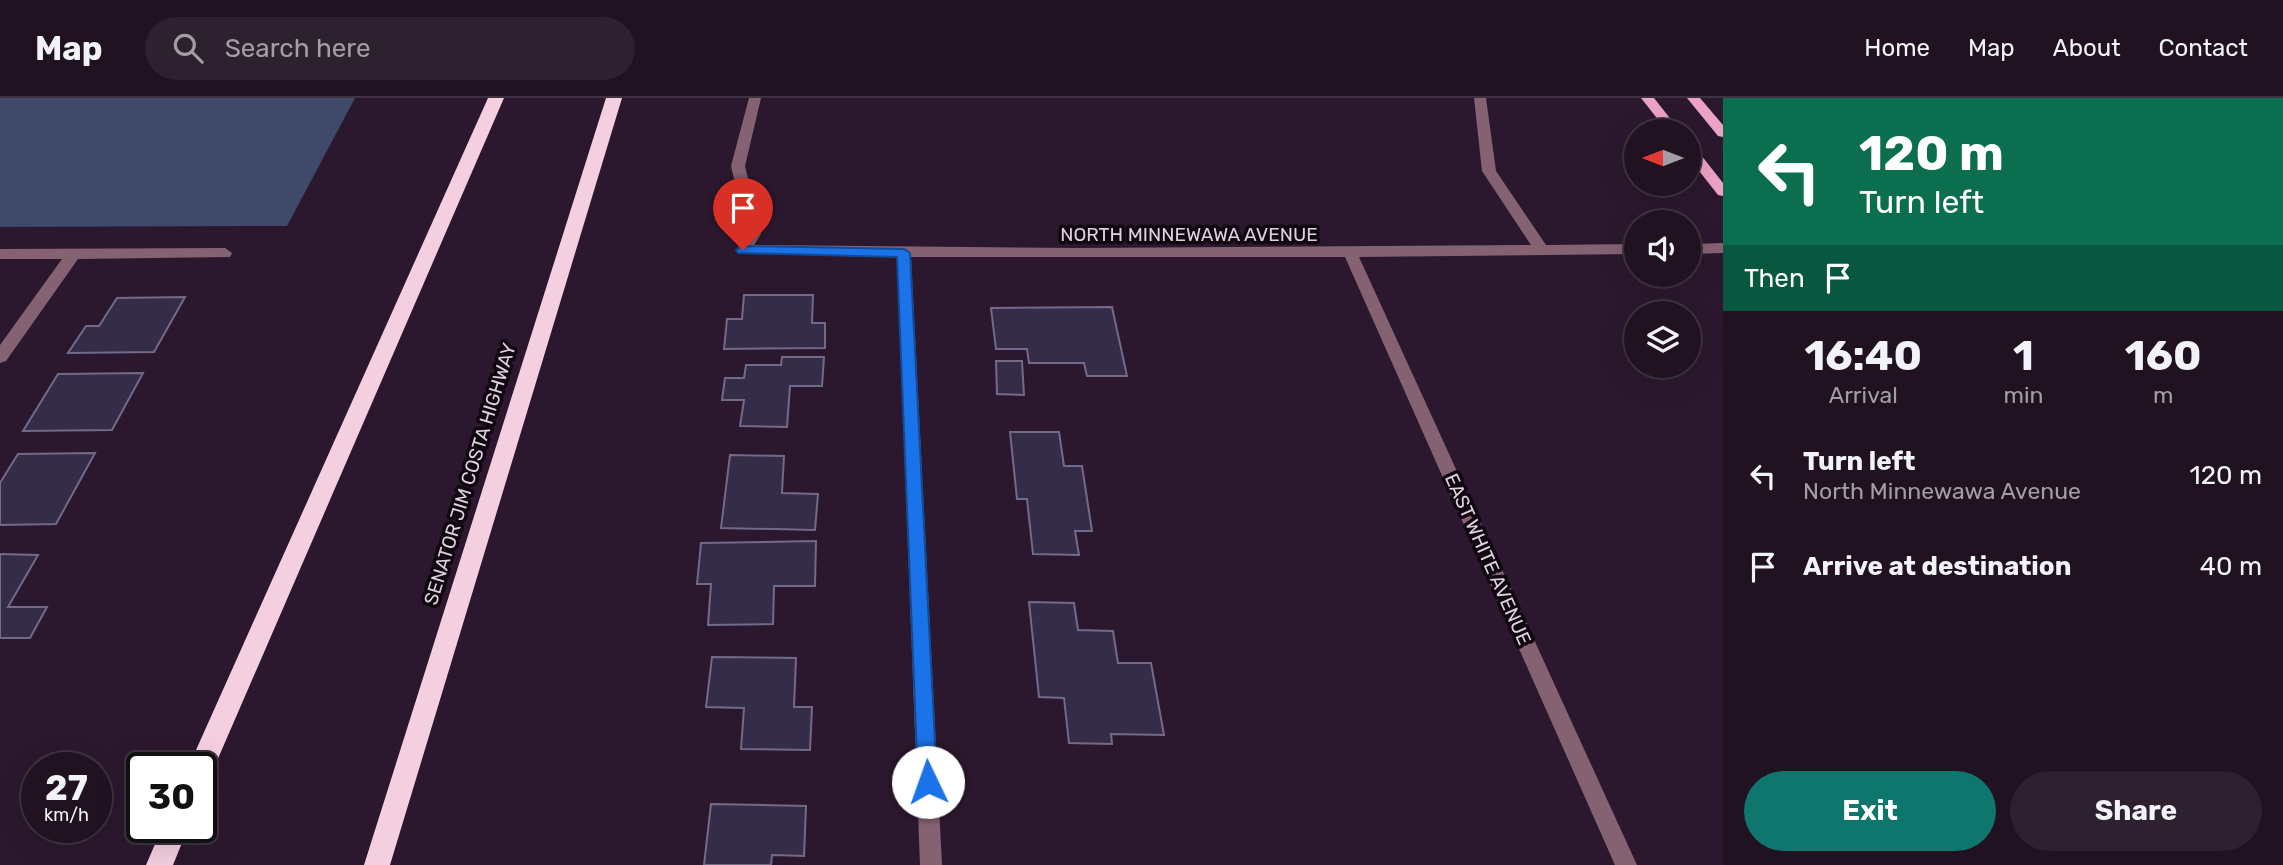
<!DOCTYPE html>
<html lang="en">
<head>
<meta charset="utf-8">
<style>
  :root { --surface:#211222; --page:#2d202f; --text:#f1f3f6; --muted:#a29ea5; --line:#3e3240; --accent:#0f766e }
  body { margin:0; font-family:Rubik,sans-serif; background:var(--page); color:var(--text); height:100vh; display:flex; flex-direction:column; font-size:26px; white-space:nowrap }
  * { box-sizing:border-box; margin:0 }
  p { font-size:23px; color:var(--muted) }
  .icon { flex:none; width:38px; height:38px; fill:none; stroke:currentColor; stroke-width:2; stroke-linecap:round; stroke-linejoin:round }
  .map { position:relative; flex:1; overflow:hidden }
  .details { display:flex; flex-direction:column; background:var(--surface); width:560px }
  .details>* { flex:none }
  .guide { background:#0b6e4f; color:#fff; overflow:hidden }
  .needle { width:46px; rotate:270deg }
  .tools { position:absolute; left:1624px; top:21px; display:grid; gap:14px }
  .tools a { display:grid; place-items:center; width:77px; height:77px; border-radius:50%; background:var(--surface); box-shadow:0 7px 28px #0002,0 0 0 2px var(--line); font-size:35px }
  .speed { position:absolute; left:21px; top:654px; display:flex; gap:14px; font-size:35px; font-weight:700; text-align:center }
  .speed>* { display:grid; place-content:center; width:91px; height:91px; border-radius:50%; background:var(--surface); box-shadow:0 7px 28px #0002,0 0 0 2px var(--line); line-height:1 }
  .speed small { font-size:18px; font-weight:400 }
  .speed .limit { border:4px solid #111; border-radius:10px; background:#fff; color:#111 }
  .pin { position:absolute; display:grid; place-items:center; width:60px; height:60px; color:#fff; margin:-72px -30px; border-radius:50% 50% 50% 0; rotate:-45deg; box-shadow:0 0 7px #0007 }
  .pin .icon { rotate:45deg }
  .me { position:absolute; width:77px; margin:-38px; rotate:357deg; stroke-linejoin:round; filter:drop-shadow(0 0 5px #0008) }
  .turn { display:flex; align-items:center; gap:24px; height:147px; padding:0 21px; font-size:32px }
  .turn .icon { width:91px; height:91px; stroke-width:2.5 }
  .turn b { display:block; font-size:49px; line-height:60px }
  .then { display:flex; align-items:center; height:66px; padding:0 21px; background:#0003; gap:14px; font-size:26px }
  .eta { display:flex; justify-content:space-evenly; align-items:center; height:119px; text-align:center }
  .eta b { font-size:42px; font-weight:700; line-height:49px }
  .cta { display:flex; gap:14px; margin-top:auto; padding:14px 21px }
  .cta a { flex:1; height:80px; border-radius:42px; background:var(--accent); color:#fff; font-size:28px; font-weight:700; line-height:80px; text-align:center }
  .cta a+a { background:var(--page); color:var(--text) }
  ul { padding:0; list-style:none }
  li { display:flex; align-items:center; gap:21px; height:91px; padding:0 21px }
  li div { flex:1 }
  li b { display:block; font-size:26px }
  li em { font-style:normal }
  header { display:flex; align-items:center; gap:42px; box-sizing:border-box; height:98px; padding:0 35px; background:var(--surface); border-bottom:2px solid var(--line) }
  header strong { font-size:33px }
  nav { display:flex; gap:38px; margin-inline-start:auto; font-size:24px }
  .search { width:490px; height:63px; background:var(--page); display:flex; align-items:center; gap:18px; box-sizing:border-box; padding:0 24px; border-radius:38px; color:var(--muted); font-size:26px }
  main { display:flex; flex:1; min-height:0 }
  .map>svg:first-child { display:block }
  .water { fill:#3f4969 }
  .building { fill:#352d48; stroke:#726a89; stroke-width:2 }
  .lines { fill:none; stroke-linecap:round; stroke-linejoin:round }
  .minor { fill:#856272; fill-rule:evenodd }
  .major { fill:#eca2c4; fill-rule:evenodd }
  .highway { fill:#f4cfdf; fill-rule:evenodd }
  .route { fill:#1a73e8; stroke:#114b97; stroke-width:2 }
  .labels { text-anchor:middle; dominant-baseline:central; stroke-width:7; stroke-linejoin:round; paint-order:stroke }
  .street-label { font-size:19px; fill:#dfd2e0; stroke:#100710 }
</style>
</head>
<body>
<header>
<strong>Map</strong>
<div class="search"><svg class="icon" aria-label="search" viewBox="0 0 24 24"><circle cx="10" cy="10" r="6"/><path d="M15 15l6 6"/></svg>Search here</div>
<nav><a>Home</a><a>Map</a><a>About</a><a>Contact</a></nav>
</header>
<main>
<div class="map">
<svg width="1723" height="767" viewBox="0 0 1723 767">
  <rect width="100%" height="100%" fill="#2c182e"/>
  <!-- water -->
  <path class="water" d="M 0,0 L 355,0 L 287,128 L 0,129 Z"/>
  <!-- building -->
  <path class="building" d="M 744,197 L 813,197 L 812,225 L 825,225 L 825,250 L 724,251 L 727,221 L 742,221 Z
    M 185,199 L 154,254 L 68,255 L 86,228 L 99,228 L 117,200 Z
    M 1112,209 L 1127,278 L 1087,278 L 1084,265 L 1029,265 L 1027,251 L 996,251 L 991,210 Z
    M 782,259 L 824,259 L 822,288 L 790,288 L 787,329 L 740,328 L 744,302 L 722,302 L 725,280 L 744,280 L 746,267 L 781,267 Z
    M 996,263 L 1022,263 L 1024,297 L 997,296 Z
    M 143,275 L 112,332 L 23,333 L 58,276 Z
    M 1010,334 L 1059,334 L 1064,368 L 1082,368 L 1092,433 L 1075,433 L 1079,457 L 1033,456 L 1027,401 L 1017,401 Z
    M 95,355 L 56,426 L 0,427 L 0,385 L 18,356 Z
    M 730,357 L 784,358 L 782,395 L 818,396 L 815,432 L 721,430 Z
    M 816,443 L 815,488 L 774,488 L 773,526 L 708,527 L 711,486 L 697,486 L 701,445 Z
    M 0,456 L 38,457 L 8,509 L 47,509 L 30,540 L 0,540 Z
    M 1029,504 L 1074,505 L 1078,532 L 1113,533 L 1118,565 L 1151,565 L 1164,637 L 1111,636 L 1112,646 L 1069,645 L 1064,600 L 1039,599 Z
    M 712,559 L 796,560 L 794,609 L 812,609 L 810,652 L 741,651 L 744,610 L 706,609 Z
    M 711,706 L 806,708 L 804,758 L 772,757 L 771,767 L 704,767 Z"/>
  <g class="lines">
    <!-- minor -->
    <path class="minor" d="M 749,0 L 761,0 L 745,68 L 761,136 L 754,147 L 1077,150 L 1531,147 L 1482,73 L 1474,0 L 1486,0 L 1496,73 L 1546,147 L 1636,146 L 1636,156 L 1359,159 L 1637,767 L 1615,767 L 1345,159 L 911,159 L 942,767 L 920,767 L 897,159 L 738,155 L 736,152 L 747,136 L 731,68 Z
      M 1723,145 L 1723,155 L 1689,156 L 1689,146 Z
      M 225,150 L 232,155 L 230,159 L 78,161 L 6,263 L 0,265 L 0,247 L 62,161 L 0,161 L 0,151 Z"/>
    <!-- major -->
    <path class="major" d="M 1641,0 L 1654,0 L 1680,33 L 1667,33 Z
      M 1687,0 L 1700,0 L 1723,27 L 1723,39 L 1718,38 Z
      M 1689,47 L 1694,48 L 1723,85 L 1723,98 L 1718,97 L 1689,60 Z"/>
    <!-- highway -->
    <path class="highway" d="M 488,0 L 504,0 L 210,679 L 201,683 L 201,670 L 188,670 L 192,661 Z
      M 606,0 L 622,0 L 390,767 L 364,767 Z
      M 162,730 L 188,730 L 173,767 L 146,767 Z"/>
  </g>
  <!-- route -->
  <path class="route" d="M 743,148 L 904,151 L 910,155 L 937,684 L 935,690 L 928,693 L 921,690 L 918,684 L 897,159 L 738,155 L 736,152 Z"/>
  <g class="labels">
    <!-- street labels -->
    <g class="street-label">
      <text x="1189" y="136">NORTH MINNEWAWA AVENUE</text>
      <text transform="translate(470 376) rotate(-73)">SENATOR JIM COSTA HIGHWAY</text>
      <text transform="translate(1488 461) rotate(66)">EAST WHITE AVENUE</text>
    </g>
  </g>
</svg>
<div class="tools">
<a><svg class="needle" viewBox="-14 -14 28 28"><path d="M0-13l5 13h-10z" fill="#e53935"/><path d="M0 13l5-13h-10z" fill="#a29ea5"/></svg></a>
<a><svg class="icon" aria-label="sound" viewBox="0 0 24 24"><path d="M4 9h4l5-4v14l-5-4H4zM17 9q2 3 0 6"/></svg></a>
<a><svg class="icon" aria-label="layers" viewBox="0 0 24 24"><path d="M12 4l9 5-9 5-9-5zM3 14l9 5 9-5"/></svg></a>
</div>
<div class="speed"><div>27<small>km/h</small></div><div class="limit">30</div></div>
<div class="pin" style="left:743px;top:152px;background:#d93025"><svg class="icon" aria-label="arrive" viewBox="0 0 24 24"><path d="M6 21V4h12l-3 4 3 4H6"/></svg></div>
<svg class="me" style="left:928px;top:684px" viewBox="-20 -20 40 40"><circle r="19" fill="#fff"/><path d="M0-13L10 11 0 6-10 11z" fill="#1a73e8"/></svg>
</div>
<section class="details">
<div class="guide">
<div class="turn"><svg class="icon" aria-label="left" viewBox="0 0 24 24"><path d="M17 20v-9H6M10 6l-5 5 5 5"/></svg><div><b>120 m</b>Turn left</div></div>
<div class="then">Then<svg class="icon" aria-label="arrive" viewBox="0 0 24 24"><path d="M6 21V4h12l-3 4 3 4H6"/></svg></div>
</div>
<div class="eta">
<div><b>16:40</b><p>Arrival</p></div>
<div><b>1</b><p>min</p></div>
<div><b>160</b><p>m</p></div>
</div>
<ul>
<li><svg class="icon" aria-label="left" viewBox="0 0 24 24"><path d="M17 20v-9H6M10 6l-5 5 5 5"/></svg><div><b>Turn left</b><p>North Minnewawa Avenue</p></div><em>120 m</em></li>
<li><svg class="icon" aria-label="arrive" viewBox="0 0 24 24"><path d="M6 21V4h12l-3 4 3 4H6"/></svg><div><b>Arrive at destination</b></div><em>40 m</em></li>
</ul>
<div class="cta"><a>Exit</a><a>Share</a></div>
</section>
</main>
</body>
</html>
